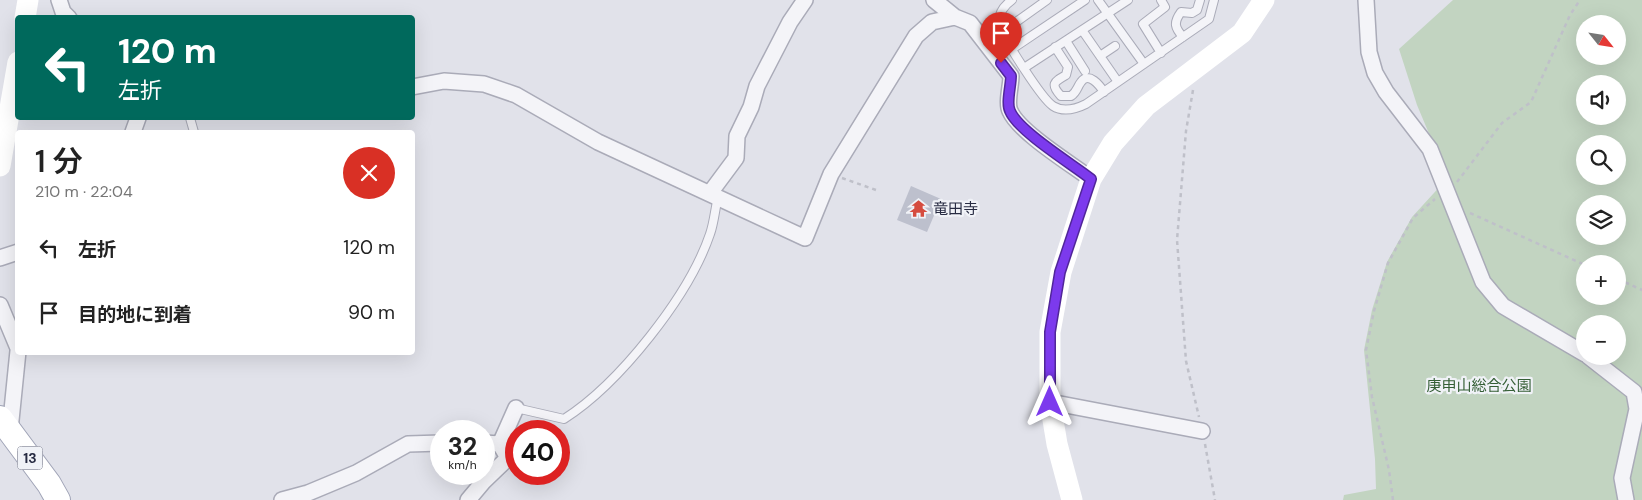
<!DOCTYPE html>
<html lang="ja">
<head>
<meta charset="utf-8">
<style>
  :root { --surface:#fff; --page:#f6f6f6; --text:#222; --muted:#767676 }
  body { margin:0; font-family:"DM Sans","Noto Sans JP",sans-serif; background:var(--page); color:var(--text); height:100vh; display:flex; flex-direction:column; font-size:19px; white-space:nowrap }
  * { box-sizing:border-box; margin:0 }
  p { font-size:16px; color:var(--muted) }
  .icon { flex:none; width:28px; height:28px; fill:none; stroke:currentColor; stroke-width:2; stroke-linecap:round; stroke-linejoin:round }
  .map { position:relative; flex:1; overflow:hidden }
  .drawer { position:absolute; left:15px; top:130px; width:400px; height:225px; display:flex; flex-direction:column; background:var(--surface); border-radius:5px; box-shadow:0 5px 20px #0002 }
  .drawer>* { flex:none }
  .guide { position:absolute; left:15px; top:15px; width:400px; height:105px; border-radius:5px; box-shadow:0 5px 20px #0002; background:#00695c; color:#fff; overflow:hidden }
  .needle { width:32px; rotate:120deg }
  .controls { position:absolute; left:1576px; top:15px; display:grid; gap:10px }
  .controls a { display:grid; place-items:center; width:50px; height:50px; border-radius:50%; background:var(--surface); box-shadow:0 5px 20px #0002; font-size:25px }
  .speed { position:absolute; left:430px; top:420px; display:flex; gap:10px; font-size:25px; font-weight:700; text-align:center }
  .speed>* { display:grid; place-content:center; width:65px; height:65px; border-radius:50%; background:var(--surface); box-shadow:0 5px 20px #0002; line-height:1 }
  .speed small { font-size:12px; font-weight:400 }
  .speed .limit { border:8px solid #d22; background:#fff; color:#111 }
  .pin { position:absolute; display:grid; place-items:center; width:42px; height:42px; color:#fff; margin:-51px -21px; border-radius:50% 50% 50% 0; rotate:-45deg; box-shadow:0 0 5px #0007 }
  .pin .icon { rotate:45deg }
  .me { position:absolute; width:55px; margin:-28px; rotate:0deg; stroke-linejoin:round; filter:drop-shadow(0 0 4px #0008) }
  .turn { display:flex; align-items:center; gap:18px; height:105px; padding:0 20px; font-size:22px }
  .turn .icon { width:65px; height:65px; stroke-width:2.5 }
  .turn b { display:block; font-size:35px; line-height:42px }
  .round { display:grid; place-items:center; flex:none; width:52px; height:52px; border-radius:26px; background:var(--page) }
  .summary { display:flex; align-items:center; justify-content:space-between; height:85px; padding:0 20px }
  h1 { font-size:30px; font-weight:600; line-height:38px }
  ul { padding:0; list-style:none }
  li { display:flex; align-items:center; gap:15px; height:65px; padding:0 20px }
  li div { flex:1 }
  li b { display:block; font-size:19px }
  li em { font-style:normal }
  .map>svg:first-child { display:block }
  .green { fill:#c2d4c1; fill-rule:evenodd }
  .building { fill:#bdc0cd }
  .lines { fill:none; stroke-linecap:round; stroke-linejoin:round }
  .lane-casing { stroke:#aaabb8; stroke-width:10 }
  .street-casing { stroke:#aaabb8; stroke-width:18 }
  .primary-casing { stroke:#9fa3b6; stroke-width:26 }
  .path { stroke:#bfc0c9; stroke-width:2.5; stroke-dasharray:4 4; stroke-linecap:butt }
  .lane { stroke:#f4f4f8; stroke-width:8 }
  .street { stroke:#f4f4f8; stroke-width:15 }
  .secondary { stroke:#fff; stroke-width:21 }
  .primary { stroke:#fff; stroke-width:24 }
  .route-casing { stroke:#51269a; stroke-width:12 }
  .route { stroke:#7c3aed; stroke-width:9 }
  .labels { text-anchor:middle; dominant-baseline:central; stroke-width:4.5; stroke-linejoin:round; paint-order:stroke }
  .shield { fill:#f0f2f7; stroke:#646779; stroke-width:1 }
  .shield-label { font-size:14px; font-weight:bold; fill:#282c43 }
  .poi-label { font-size:15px; fill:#282c43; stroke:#f0f2f7; text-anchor:start }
  .park-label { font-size:15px; fill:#355f36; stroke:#f0f2f7 }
</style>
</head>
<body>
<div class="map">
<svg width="1642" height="500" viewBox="0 0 1642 500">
  <rect width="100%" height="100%" fill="#e1e2ea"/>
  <!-- green -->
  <path class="green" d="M 1453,0 L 1642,0 L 1642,500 L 1343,500 L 1344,495 L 1376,489 L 1375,459 L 1364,350 L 1372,310 L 1387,262 L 1412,217 L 1444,182 L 1446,174 L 1417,105 L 1399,49 ZM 1585,24 L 1618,24 L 1618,56 L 1585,56 ZM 1585,84 L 1618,84 L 1618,116 L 1585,116 ZM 1585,144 L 1618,144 L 1618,176 L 1585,176 ZM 1585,204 L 1618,204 L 1618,236 L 1585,236 ZM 1585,264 L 1618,264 L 1618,296 L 1585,296 ZM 1585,324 L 1618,324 L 1618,356 L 1585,356 Z"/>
  <!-- building -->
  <path class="building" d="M 911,186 L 941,199 L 927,232 L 897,220 Z"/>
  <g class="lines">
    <defs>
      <path id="lane" d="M 1012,0 C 1002,7 997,16 1000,28 C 1007,43 1041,98 1053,106 C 1064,113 1076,109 1086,104 L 1209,19 L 1214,0
        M 1098,0 L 1144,64
        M 1161,0 L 1165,7 L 1143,24 L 1161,53
        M 1082,30 L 1118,82
        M 1002,32 L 1047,0
        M 1183,37 C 1175,28 1173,23 1181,12 L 1192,13 L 1197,10 L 1200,0
        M 1066,41 L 1085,71
        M 1055,47 L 1068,67 L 1066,75 C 1054,82 1050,84 1061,96 L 1071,96 C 1077,92 1077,87 1081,82 C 1089,71 1100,86 1104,92
        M 1012,49 L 1085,0
        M 1100,56 L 1115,46
        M 1024,68 L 1128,0
        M 190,118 L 194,132
        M 516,408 L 564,419 C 619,384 689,296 710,234 C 714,223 715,209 718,197"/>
      <path id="street" d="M 59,0 L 63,12 L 69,18
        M 934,0 L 955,17
        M 1366,0 L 1369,52 L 1375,73 L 1386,92 L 1430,149 L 1483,282 L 1503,306 L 1585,354
        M 412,87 L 444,81 L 484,84 L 516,95 L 598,142 L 805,238 L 831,174 L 916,36 L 932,22 L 955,17 L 970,23 L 1011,76 C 1011,86 1006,103 1010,111 C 1019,132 1071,164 1091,179
        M 133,132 L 138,118
        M 710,193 L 736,158 L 737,136 L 751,107 L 757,86 L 790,22 L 805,0
        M 0,258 L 18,252
        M 0,305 L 18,348
        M 1588,356 L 1634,392 L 1637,409 L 1622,478 L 1626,500
        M 1050,402 L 1202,431
        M 10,430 L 18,351
        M 500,444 L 516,408
        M 282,500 L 308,493 L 356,473 L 408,444 L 441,443
        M 468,500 L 484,481 L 508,458 L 500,444 L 484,443"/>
      <path id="primary" d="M 0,418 L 49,484 L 58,500"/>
    </defs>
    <!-- lane casing -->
    <use href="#lane" class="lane-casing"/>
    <!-- street casing -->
    <use href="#street" class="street-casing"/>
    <!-- primary casing -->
    <use href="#primary" class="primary-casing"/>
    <!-- path -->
    <path class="path" d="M 1193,90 L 1186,131 L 1177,240 L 1186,361 L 1199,417
      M 842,178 L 876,190
      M 1457,182 L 1502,123 L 1531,102 L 1570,15 L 1580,0
      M 1470,213 L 1585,265
      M 1618,279 L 1642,290
      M 1205,444 L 1215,500
      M 1393,500 L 1389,470 L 1372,397 L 1366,350 L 1374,311 L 1388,263 L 1413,218 L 1435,199"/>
    <!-- lane -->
    <use href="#lane" class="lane"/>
    <!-- street -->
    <use href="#street" class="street"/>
    <!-- secondary -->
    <path class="secondary" d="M 25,18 L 28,0
      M 0,166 L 18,62
      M 1072,500 L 1057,444 L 1050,402 L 1050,332 L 1061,272 L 1091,179 L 1113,143 L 1146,106 L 1242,33 L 1264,0"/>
    <!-- primary -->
    <use href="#primary" class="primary"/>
  </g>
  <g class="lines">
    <defs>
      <path id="route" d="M 1001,63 L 1011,76 C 1011,86 1006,103 1010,111 C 1018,131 1072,164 1091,179 L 1060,272 L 1050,332 L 1050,402"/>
    </defs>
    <!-- route casing -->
    <use href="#route" class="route-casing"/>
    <!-- route -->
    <use href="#route" class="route"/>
  </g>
  <!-- icons -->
  <defs>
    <symbol id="temple-bare" viewBox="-9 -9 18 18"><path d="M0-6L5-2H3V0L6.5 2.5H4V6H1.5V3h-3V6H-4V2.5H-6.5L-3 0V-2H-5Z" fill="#d54c3f" stroke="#f0f2f7" stroke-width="2.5" paint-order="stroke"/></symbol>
  </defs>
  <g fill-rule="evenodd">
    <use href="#temple-bare" x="906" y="196" width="25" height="25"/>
  </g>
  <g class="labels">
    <!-- shield labels -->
    <rect class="shield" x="17.5" y="446.5" width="25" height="23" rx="4"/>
    <g class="shield-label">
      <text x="30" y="458">13</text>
    </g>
    <!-- poi labels -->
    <g class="poi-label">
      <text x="933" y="209">竜田寺</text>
    </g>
    <!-- park labels -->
    <g class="park-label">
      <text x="1479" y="386">庚申山総合公園</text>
    </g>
  </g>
</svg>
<div class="controls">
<a><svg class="needle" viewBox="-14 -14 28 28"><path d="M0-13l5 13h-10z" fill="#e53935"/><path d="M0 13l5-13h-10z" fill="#767676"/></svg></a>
<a><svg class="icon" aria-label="sound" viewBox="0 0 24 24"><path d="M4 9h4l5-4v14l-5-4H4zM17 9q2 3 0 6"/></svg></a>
<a><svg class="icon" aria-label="search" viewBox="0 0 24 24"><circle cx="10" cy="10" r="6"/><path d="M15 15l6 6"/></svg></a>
<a><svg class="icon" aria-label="layers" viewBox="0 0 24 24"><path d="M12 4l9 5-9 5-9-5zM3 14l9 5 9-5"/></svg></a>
<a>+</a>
<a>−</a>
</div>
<div class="speed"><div>32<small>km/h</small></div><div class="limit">40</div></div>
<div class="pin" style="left:1001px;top:63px;background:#d93025"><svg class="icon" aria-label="arrive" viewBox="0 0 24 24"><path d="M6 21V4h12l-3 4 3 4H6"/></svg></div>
<svg class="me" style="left:1050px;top:402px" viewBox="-20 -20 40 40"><path d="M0-17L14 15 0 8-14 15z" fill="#7c3aed" stroke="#fff" stroke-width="4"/></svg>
<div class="guide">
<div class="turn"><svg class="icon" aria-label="left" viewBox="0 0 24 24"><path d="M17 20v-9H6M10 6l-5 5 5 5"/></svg><div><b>120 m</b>左折</div></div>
</div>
<section class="drawer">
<div class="summary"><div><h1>1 分</h1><p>210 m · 22:04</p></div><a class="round" style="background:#d93025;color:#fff"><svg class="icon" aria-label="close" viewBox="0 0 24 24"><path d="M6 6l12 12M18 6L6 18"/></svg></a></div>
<ul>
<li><svg class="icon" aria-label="left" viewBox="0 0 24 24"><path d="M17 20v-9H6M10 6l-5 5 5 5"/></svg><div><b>左折</b></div><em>120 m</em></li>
<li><svg class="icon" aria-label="arrive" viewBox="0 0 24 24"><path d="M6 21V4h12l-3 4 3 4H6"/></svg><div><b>目的地に到着</b></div><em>90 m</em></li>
</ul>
</section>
</div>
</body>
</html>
